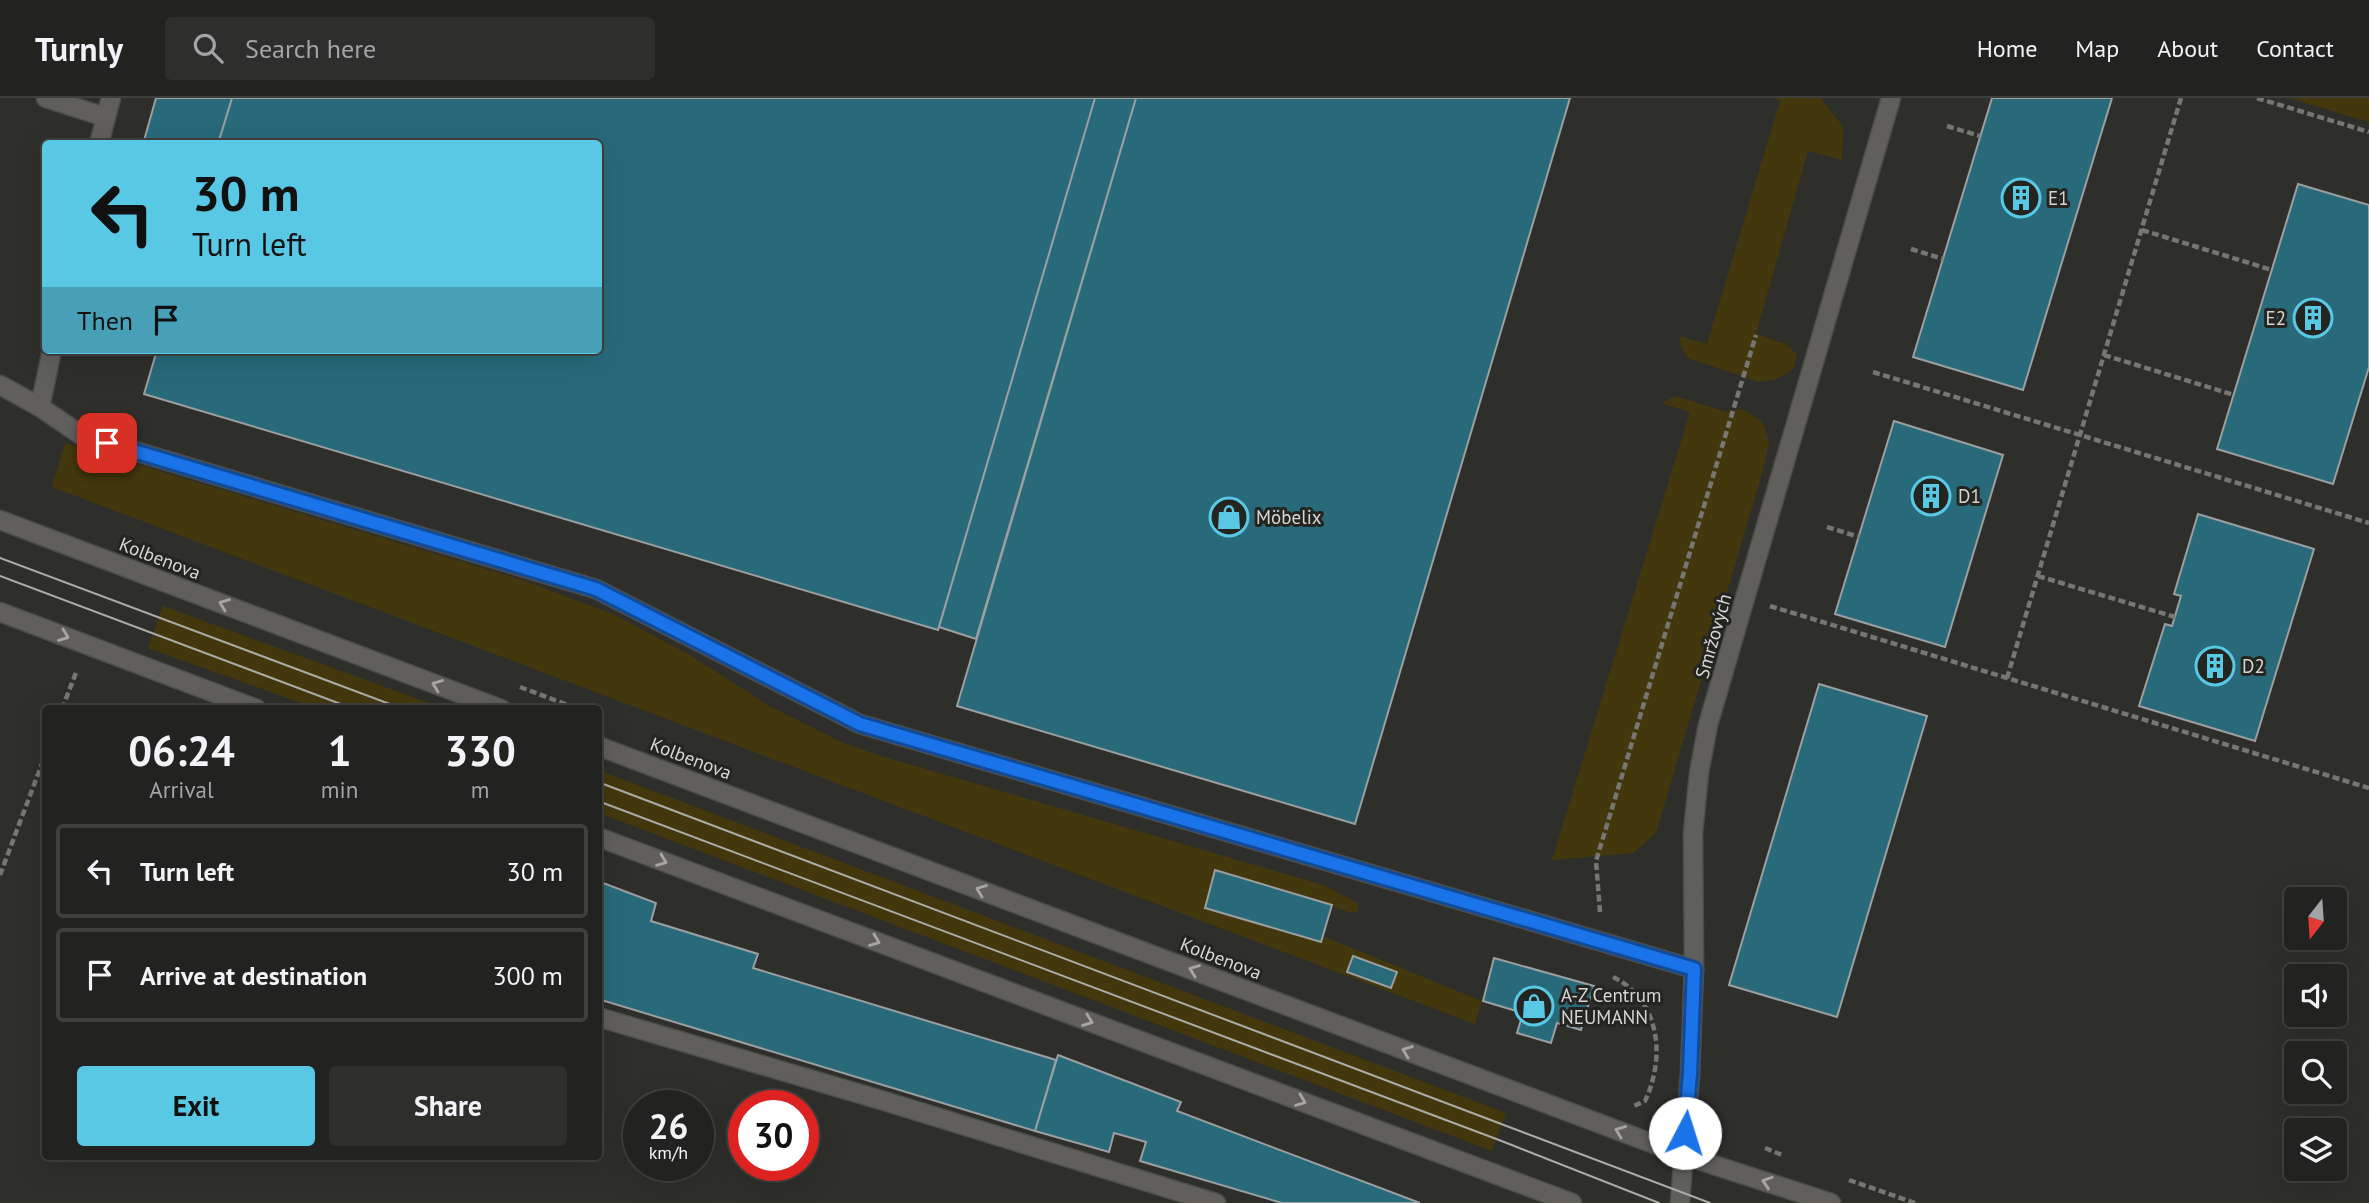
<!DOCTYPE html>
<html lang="en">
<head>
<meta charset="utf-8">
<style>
  :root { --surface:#222220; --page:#2e2f2d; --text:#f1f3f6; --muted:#a2a4a5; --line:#3f3f3e; --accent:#59c8e5 }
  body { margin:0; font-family:"PT Sans",sans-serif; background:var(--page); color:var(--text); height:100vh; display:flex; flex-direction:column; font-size:26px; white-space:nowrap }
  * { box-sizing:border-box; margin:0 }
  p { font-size:23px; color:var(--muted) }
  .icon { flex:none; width:38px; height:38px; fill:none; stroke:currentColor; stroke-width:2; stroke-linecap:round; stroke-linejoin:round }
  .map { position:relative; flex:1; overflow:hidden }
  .details { position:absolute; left:42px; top:607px; width:560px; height:455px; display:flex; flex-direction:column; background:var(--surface); border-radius:7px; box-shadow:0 7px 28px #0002,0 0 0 2px var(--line) }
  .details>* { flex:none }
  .hud { position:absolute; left:42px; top:42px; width:560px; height:214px; border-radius:7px; box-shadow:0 7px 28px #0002,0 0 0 2px var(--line); background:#59c8e5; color:#111; overflow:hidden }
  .needle { width:46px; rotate:197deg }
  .fabs { position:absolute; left:2284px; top:789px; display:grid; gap:14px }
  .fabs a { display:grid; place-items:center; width:63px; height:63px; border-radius:7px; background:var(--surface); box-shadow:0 7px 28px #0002,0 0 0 2px var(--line); font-size:35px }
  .speed { position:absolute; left:623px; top:992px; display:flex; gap:14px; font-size:35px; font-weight:700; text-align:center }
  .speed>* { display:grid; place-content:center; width:91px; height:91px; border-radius:50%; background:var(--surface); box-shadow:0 7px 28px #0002,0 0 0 2px var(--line); line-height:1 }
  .speed small { font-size:18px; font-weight:400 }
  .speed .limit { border:10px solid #d22; background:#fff; color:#111 }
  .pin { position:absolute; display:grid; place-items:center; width:60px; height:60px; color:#fff; margin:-30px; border-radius:14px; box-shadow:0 4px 10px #0006 }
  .me { position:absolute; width:77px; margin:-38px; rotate:5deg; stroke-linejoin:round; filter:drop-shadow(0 0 5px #0008) }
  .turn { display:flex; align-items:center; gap:24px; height:147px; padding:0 35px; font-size:32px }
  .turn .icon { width:91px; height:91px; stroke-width:2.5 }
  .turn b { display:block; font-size:49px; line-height:60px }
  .then { display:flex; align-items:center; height:66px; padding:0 35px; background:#0003; gap:14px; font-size:26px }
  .eta { display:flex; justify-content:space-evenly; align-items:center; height:119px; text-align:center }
  .eta b { font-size:42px; font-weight:700; line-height:49px }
  .primary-button { display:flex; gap:14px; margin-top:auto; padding:14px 35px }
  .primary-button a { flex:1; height:80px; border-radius:7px; background:var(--accent); color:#111; font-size:28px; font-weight:700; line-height:80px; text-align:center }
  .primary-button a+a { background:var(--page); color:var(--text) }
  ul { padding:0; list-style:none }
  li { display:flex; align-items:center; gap:21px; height:94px; margin:0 14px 10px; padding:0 21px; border:4px solid var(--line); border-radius:7px }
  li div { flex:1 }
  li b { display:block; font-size:26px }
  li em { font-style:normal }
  header { display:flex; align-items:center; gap:42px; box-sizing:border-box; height:98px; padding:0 35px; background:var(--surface); border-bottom:2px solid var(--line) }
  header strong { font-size:33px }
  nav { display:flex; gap:38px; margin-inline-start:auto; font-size:24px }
  .search { width:490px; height:63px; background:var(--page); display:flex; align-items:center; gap:18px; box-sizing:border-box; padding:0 24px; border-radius:7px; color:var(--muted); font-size:26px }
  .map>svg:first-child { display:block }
  .green { fill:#43380d; fill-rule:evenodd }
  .building { fill:#286a7a; stroke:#9b9fa0; stroke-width:2 }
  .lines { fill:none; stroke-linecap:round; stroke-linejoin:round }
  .service-casing { stroke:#4c4c49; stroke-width:21 }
  .minor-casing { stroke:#4c4c49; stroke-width:21 }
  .secondary-casing { stroke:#4c4c49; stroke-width:21 }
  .path { stroke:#767673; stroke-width:4.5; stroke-dasharray:7 3.5; stroke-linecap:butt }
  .service { stroke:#605f5c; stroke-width:18 }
  .minor { stroke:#605f5c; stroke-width:18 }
  .secondary { stroke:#605f5c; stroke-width:18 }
  .tram { stroke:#ababa9; stroke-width:2 }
  .oneway { stroke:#a7a6a4 }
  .route-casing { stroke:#114b97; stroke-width:18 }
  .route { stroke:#1a73e8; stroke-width:12 }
  .labels { text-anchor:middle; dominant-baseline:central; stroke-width:6; stroke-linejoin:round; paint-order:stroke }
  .poi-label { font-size:19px; fill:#d6d6d4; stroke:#242421; text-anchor:start }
  .street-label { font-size:19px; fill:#d6d6d4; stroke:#242421 }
</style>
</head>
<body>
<header>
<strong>Turnly</strong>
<div class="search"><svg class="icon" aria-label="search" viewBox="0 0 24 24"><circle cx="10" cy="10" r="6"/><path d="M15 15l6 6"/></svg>Search here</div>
<nav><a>Home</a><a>Map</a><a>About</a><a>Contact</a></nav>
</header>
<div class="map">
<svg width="2369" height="1105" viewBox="0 0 2369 1105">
  <rect width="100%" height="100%" fill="#2e2e2b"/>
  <!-- green -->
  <path class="green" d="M 1774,0 L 1821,0 L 1843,29 L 1842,62 L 1808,53 L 1756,236 L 1788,247 L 1797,257 L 1793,271 L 1777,281 L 1759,284 L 1688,260 L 1681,249 L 1680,238 L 1707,246 L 1780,3 Z
    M 2289,0 L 2369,0 L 2369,24 Z
    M 1676,298 L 1726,314 L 1742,311 L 1763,324 L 1769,345 L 1763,372 L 1656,735 L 1633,755 L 1552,762 L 1690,314 L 1661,305 Z
    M 65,345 L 525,483 L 615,517 L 690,557 L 771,609 L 841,644 L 881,658 L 1323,787 L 1358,805 L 1358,813 L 1352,815 L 1331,808 L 1331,807 L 1215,772 L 1204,810 L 1320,844 L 1322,838 L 1482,903 L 1475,926 L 52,389 ZM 1353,858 L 1397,875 L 1391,890 L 1347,873 Z
    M 163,508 L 432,606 L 443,611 L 318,611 L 148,550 Z
    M 598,672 L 1506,1015 L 1492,1053 L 599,715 Z"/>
  <!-- building -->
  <path class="building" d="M 156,0 L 232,0 L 218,46 L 143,46 Z
    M 232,0 L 1095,0 L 938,532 L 144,296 L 157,252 L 598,252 L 598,46 L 218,46 Z
    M 1095,0 L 1136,0 L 976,541 L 939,529 Z
    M 1136,0 L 1570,0 L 1355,726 L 957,608 Z
    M 1992,0 L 2112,0 L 2023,292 L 1913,259 Z
    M 2298,86 L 2369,107 L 2369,269 L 2333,386 L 2217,351 Z
    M 1894,323 L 2003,357 L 1945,549 L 1835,516 Z
    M 2198,416 L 2314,451 L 2255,643 L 2139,608 L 2165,526 L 2172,528 L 2181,498 L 2174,496 Z
    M 1819,586 L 1927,618 L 1837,919 L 1729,887 Z
    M 1215,772 L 1332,807 L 1321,844 L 1205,810 Z
    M 603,785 L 656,805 L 651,823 L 758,856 L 753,870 L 1056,962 L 1035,1033 L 598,901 L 598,800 Z
    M 1353,858 L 1397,874 L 1391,890 L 1347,874 Z
    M 1494,860 L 1594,888 L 1581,932 L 1557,925 L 1551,945 L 1517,935 L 1523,915 L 1483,903 Z
    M 1058,957 L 1181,1004 L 1177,1013 L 1420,1105 L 1282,1105 L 1140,1063 L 1146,1044 L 1114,1035 L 1109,1054 L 1035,1033 Z"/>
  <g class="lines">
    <defs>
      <path id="service" d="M 46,0 L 105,19
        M 99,46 L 111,0
        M 0,287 L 40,309 L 81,337 L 596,491 L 860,626 L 1694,871
        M 40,309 L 52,252
        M 598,919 L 881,1002 L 1216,1105"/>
      <path id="minor" d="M 1680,1105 L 1690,976 L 1694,871 L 1693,735 L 1699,675 L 1708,627 L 1891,0"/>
      <path id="secondary" d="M 0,422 L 501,611
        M 0,514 L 257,611
        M 598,648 L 1683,1057 L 1831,1105
        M 598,739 L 1572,1105"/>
    </defs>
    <!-- service casing -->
    <use href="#service" class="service-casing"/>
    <!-- minor casing -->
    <use href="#minor" class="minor-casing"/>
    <!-- secondary casing -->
    <use href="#secondary" class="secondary-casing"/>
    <!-- path -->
    <path class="path" d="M 2257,0 L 2369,34
      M 1947,28 L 1980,38
      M 2142,132 L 2272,172
      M 1911,151 L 1943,161
      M 2104,257 L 2234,297
      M 1873,274 L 2369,425
      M 1827,429 L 1859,439
      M 2038,478 L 2175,519
      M 1770,508 L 2369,690
      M 2007,580 L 2181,0
      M 520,589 L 578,611
      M 62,611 L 77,572
      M 0,777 L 46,655
      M 1600,814 L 1596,763 L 1756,237
      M 1613,879 C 1660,902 1666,959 1645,1003 L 1634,1008
      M 1765,1050 L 1782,1057
      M 1849,1082 L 1915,1105"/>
    <!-- service -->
    <use href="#service" class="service"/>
    <!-- minor -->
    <use href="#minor" class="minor"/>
    <!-- secondary -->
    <use href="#secondary" class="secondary"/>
    <!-- tram -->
    <path class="tram" d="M 0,460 L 403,611
      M 0,478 L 354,611
      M 598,684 L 1710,1105
      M 598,703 L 1499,1042 L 1659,1105"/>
  </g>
  <!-- one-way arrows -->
  <defs><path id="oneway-chevron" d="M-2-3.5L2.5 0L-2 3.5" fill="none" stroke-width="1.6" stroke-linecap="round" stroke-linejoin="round" transform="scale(1.75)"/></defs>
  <g class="oneway">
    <use href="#oneway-chevron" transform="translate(224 506) rotate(-159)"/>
    <use href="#oneway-chevron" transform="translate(64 538) rotate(21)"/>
    <use href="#oneway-chevron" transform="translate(437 587) rotate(-159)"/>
    <use href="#oneway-chevron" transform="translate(662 763) rotate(21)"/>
    <use href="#oneway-chevron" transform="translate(981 792) rotate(-159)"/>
    <use href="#oneway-chevron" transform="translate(875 843) rotate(21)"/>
    <use href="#oneway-chevron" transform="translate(1194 872) rotate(-159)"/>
    <use href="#oneway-chevron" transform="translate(1088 923) rotate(21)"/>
    <use href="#oneway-chevron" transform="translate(1407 953) rotate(-159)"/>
    <use href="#oneway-chevron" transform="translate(1301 1003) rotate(21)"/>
    <use href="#oneway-chevron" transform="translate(1620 1033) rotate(-159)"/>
    <use href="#oneway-chevron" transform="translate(1767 1084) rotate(-162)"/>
  </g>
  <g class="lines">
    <defs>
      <path id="route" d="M 107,345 L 596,491 L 860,626 L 1694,871 L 1690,975 L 1685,1035"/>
    </defs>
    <!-- route casing -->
    <use href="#route" class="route-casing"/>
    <!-- route -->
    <use href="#route" class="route"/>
  </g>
  <!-- icons -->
  <defs>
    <symbol id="building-ring" viewBox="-11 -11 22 22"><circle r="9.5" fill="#242421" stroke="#59c8e5" stroke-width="1.5"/><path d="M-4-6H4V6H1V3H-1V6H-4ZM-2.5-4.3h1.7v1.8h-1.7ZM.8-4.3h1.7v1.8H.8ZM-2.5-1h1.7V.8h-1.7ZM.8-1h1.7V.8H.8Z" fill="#59c8e5"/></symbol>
    <symbol id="shop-ring" viewBox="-11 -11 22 22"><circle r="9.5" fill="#242421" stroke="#59c8e5" stroke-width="1.5"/><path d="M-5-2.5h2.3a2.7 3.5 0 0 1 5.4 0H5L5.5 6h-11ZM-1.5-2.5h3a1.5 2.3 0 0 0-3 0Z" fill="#59c8e5"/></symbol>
  </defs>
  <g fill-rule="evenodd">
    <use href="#building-ring" x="1999" y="78" width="44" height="44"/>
    <use href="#building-ring" x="2291" y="198" width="44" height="44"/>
    <use href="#building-ring" x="1909" y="376" width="44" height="44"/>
    <use href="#shop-ring" x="1207" y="397" width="44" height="44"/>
    <use href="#building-ring" x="2193" y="546" width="44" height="44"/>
    <use href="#shop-ring" x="1512" y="886" width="44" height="44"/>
  </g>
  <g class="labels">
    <!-- poi labels -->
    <g class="poi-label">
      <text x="2048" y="100">E1</text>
      <text x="2286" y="220" text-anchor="end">E2</text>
      <text x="1958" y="398">D1</text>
      <text x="1256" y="419">Möbelix</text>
      <text x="2242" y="568">D2</text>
      <text x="1561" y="897">A-Z Centrum<tspan x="1561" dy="22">NEUMANN</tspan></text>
    </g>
    <!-- street labels -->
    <g class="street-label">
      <text transform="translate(160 460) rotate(21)">Kolbenova</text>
      <text transform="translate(1713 538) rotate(-74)">Smržových</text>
      <text transform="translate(691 660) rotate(21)">Kolbenova</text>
      <text transform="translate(1221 860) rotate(21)">Kolbenova</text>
    </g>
  </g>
</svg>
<div class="fabs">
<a><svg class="needle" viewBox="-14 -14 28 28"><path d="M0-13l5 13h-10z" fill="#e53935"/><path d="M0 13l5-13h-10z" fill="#a2a4a5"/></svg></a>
<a><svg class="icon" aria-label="sound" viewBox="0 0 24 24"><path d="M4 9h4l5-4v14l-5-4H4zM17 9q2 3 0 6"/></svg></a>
<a><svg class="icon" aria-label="search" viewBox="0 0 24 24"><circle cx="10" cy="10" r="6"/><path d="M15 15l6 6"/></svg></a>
<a><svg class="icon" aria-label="layers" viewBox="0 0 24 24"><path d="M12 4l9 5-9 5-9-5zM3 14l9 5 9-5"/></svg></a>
</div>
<div class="speed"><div>26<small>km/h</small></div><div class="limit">30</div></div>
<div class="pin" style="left:107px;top:345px;background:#d93025"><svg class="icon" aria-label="arrive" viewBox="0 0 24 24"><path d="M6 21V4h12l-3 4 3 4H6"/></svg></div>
<svg class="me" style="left:1685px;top:1035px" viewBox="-20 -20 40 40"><circle r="19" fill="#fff"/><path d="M0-13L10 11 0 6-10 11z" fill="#1a73e8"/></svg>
<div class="hud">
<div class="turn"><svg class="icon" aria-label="left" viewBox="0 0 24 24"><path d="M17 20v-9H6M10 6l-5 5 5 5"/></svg><div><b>30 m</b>Turn left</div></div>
<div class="then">Then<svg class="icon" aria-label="arrive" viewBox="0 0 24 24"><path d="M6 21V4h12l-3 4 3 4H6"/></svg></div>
</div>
<section class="details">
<div class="eta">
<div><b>06:24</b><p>Arrival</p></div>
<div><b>1</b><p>min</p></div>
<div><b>330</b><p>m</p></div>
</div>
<ul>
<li><svg class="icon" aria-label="left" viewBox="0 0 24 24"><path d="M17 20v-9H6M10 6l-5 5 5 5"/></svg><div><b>Turn left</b></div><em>30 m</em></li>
<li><svg class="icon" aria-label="arrive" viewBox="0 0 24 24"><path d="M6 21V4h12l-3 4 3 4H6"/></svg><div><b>Arrive at destination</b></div><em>300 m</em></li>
</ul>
<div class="primary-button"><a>Exit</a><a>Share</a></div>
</section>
</div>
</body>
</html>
